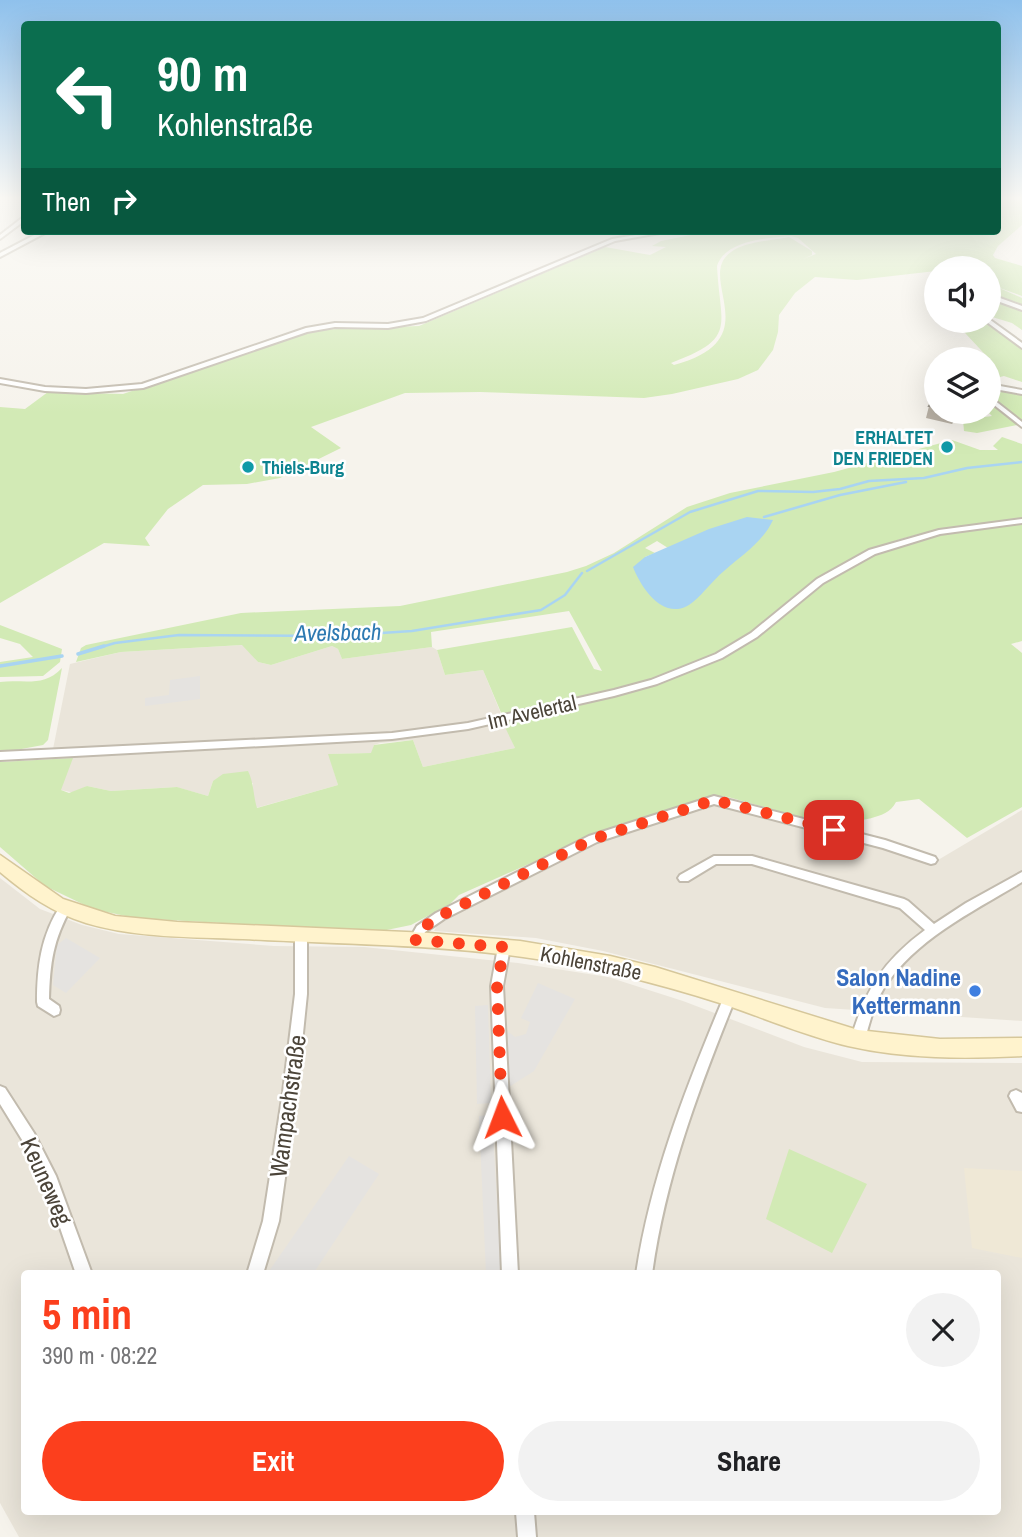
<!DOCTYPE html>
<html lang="en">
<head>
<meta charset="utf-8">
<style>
  :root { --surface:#fff; --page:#f2f2f2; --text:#202124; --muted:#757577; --accent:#fc3f1d }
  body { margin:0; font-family:"Archivo Narrow",sans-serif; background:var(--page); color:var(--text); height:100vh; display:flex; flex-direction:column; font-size:26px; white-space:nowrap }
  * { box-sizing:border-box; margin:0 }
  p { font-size:23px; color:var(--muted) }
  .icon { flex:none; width:38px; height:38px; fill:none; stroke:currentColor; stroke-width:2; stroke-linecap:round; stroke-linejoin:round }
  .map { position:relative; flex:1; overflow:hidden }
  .details { position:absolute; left:21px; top:1270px; width:980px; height:245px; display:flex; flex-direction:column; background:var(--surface); border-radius:7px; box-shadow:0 7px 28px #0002 }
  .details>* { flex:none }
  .banner { position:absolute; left:21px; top:21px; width:980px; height:214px; border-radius:7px; box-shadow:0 7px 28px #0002; background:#0b6e4f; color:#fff; overflow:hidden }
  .controls { position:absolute; left:924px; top:256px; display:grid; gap:14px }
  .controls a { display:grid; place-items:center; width:77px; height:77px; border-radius:50%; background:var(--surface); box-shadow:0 7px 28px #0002; font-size:35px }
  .pin { position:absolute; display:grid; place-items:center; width:60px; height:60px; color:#fff; margin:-30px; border-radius:14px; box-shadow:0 4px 10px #0006 }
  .me { position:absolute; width:77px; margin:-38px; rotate:357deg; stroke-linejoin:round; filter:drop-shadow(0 0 5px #0008) }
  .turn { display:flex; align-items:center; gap:24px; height:147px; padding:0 21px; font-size:32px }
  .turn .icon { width:91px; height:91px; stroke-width:2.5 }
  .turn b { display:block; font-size:49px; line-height:60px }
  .then { display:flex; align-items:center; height:66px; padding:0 21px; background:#0003; gap:14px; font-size:26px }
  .round { display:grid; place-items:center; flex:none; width:74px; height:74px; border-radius:37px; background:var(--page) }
  .summary { display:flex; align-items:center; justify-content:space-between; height:119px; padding:0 21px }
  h1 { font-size:42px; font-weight:700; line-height:52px; color:var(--accent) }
  .button { display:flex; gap:14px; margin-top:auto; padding:14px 21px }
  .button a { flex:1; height:80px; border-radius:42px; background:var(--accent); color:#fff; font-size:28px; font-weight:700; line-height:80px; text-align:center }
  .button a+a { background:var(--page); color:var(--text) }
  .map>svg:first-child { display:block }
  .residential { fill:#eae5da; fill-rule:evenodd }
  .education { fill:#efe8d6 }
  .green { fill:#d2eab5; fill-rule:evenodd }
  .parking { fill:#e5e3e0 }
  .water { fill:#a9d4f2 }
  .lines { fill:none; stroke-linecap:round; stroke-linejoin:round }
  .stream-far1 { stroke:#a9d4f2; stroke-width:2.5 }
  .stream { stroke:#a9d4f2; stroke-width:3.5 }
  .minor-casing { stroke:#c2bbae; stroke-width:4 }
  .secondary-casing { stroke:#d6c79b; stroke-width:3 }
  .minor { fill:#fff; fill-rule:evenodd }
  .secondary { fill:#fff3cd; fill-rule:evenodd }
  .wall { fill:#bab2a6 }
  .shaded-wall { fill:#979187 }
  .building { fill:#d8cfc1; stroke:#979187; stroke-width:2 }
  .route { stroke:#fc3f1d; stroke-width:12; stroke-dasharray:0 21.6 }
  .culture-dot { fill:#0f9aa8; stroke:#fff; stroke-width:2.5 }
  .shop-dot { fill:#3f7fe0; stroke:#fff; stroke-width:2.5 }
  .labels { text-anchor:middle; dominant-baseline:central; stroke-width:5; stroke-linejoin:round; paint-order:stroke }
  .far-culture-label { font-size:18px; font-weight:bold; fill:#0d838f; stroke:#fff; text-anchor:end }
  .street-label { font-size:21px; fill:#4b4439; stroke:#fff }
  .water-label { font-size:23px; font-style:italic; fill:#2e7ab2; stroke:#fff }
  .near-shop-label { font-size:24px; font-weight:bold; fill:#366cbe; stroke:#fff; text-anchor:end }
  .near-street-label { font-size:24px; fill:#4b4439; stroke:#fff }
</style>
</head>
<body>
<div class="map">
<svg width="1022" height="1537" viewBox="0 0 1022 1537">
  <rect width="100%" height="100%" fill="#f6f3ec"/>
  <!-- residential -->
  <path class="residential" d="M 243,645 L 258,662 L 271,665 L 332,646 L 338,649 L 342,659 L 432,647 L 437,650 L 445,675 L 483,670 L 515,748 L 423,767 L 413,740 L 380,743 L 374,745 L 372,753 L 329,754 L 338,785 L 256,808 L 251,794 L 253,783 L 213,781 L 208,796 L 176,787 L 111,791 L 87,786 L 75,793 L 61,790 L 52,759 L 48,759 L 53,749 L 70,664 L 121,652 Z
    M 714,800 L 938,860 L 1022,810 L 1022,1021 L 825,1008 L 603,951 L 536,938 L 434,931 L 441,918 L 593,839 Z
    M 0,878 L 40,909 L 82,925 L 119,934 L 274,946 L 364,947 L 518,963 L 608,977 L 683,1001 L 804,1047 L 862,1062 L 1022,1063 L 1022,1537 L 19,1537 L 0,1503 ZM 24,1274 L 998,1274 L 998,1512 L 24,1512 Z"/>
  <!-- education -->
  <path class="education" d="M 964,1168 L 1022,1171 L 1022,1258 L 972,1248 Z"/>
  <!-- green -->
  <path class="green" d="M 998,198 L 1022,198 L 1022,225 L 998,246 L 993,255 L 995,258 L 1022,266 L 1022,296 L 997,287 L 1022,298 L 1022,307 L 989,295 L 989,268 L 936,268 L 936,271 L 857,280 L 815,277 L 795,293 L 779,315 L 778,332 L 773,350 L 758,370 L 738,379 L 672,394 L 644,398 L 480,392 L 405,393 L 311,427 L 341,448 L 280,478 L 247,484 L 203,485 L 168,509 L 145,538 L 150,546 L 104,543 L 0,603 L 0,407 L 25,409 L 48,392 L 123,394 L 312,330 L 419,326 L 605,247 L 650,255 L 666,247 L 652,246 L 661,241 L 711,231 L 998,231 ZM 791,236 L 798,238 L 816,254 L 803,259 L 812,255 L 812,251 L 789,237 C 771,241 746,241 731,252 C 694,278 771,339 674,365 L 671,363 C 738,338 720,327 717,266 C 725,240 768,238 791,236 Z
    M 989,298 L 1022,309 L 1022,330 L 1012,323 L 989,316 Z
    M 953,320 L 985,320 L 1022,348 L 1022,382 L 1004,376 L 996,378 L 993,363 Z
    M 989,387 L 1022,393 L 1022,423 L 989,396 Z
    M 989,400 L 1017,425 L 977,433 L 964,431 L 963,420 L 992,416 L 987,411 Z
    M 1002,437 L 1022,444 L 1022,520 C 956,525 889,533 833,571 L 885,550 L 942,534 L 1022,524 L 1022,641 L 1011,644 L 1022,653 L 1022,807 L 967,838 L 919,799 L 896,802 C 886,822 856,817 839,828 L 728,797 L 717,796 L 601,832 L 459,895 L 450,904 L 411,925 L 377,932 L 135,918 L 93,909 L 45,886 L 0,847 L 0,762 L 73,758 L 61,790 L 69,793 L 87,786 L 111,791 L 177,787 L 208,796 L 213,781 L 223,774 L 248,771 C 254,783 253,795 257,808 L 338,785 L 328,754 L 371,753 L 374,745 L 413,740 L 423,767 L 515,748 L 503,723 L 595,701 L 586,695 L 502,715 L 483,670 L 445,675 L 437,650 L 572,627 L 594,669 L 602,671 L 569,611 L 431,632 L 432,647 L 342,659 L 338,649 L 332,646 L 271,665 L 258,662 L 242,645 L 121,652 L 76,662 L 81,648 L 86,645 L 241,613 L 400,606 L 567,572 L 586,566 L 614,553 L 687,507 L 730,493 L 834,472 L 952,440 L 980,450 L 998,450 L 993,446 ZM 657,541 L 668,548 L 683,542 L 714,579 L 690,604 L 645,557 L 655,553 L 645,548 Z
    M 0,625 L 62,649 L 60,662 L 43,676 L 0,677 L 0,662 L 33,657 L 20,644 L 0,638 Z
    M 62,668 L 48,740 L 43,745 L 0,753 L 0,682 C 24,679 43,688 62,668 Z
    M 789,1149 L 867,1184 L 832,1253 L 766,1219 Z"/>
  <!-- parking -->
  <path class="parking" d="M 200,676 L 200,699 L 145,706 L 145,698 L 169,695 L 170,680 Z
    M 66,938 L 100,958 L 66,993 L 53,985 L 57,945 Z
    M 538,983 L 575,999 L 534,1071 L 509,1087 L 506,1030 L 515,1037 L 526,1034 L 530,1022 L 521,1018 Z
    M 488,1005 L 491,1103 L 477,1104 L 475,1006 Z
    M 492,1115 L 501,1274 L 486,1274 L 479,1116 Z
    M 349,1156 L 379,1174 L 313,1274 L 267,1274 Z"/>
  <!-- water -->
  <path class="water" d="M 747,517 L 773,520 C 763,542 742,555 724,571 C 713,580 704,593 693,602 C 666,624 642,590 633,567 L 645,557 L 709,529 Z"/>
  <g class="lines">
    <!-- stream-far1 -->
    <path class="stream-far1" d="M 924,478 L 967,468 L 1022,462
      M 764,517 L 840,495 L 906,482
      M 587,571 L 690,512 L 758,491 L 813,492 L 840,489 L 869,481 L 924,478
      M 98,648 L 115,643 L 179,635 L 335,636 L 412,631 L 541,610 L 565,595 L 582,573"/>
    <!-- stream -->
    <path class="stream" d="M 78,654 L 104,646
      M 0,666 L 62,656"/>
    <defs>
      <path id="minor" d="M 22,218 L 24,218 L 24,221 L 0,239 L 0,235 Z
        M 42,231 L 49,231 L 0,257 L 0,253 Z
        M 659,231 L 671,231 L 615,241 L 426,321 L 388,328 L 335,327 L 307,332 L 143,388 L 86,393 L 45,391 L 0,383 L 0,379 L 45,387 L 86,389 L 142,384 L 306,328 L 335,323 L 388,324 L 423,318 L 612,239 Z
        M 989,294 L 1022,306 L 1022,310 L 989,298 Z
        M 989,319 L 1022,343 L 1022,348 L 984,320 L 989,320 Z
        M 989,384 L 1022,390 L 1022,394 L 989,388 Z
        M 989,396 L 1022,422 L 1022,427 L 989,401 Z
        M 1022,519 L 1022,523 L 940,534 L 875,554 L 823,583 L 757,637 L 722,658 L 657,684 L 614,696 L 468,729 L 392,739 L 0,760 L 0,752 L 392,733 L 468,723 L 614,690 L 651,680 L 716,654 L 751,633 L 817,579 L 869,550 L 939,530 Z
        M 714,796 L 885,840 L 935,857 L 937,860 L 935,863 L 931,864 L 883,848 L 714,804 L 597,842 L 444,919 L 425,932 L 419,944 L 415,945 L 411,944 L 409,940 L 417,926 L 436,913 L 589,836 Z
        M 714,856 L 752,856 L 904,899 L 908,901 L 934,924 L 966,903 L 1022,872 L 1022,882 C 974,911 915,939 884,988 C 874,1004 870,1021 865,1039 L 863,1043 L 858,1045 L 853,1043 L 851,1039 C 865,990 883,961 925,930 L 900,908 L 752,864 L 716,864 L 688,881 L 680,881 L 678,878 L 680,875 Z
        M 65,903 L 69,905 L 71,908 C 53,940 50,963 49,999 L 59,1006 L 60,1010 L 59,1014 L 54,1016 L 38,1006 L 37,1002 C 37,967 41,935 61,905 Z
        M 301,930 L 305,932 L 307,935 L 307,994 L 297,1092 L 279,1221 L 263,1274 L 247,1274 L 263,1221 L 283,1092 L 295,994 L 295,935 L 297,932 Z
        M 504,942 L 508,943 L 510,947 L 503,986 L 518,1274 L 502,1274 L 491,986 L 498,947 L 500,943 Z
        M 729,994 L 734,995 L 735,999 C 698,1091 666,1175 652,1274 L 636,1274 C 651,1176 685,1090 723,999 L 724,995 Z
        M 0,1086 L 5,1088 L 34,1133 L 56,1176 L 92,1274 L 76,1274 L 45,1184 L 24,1143 L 0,1104 Z
        M 1016,1090 L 1022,1093 L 1022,1112 L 1017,1111 L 1009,1096 L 1011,1092 Z
        M 516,1512 L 534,1512 L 536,1537 L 518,1537 Z"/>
      <path id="secondary" d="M 0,855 L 63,899 L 115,916 L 177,922 L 429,933 L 520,941 L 610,956 L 655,967 L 858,1030 L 940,1039 L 1022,1038 L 1022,1056 C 964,1059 905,1059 848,1046 C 806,1036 764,1018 723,1004 C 657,983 591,966 523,957 C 430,944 336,944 243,939 C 190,937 137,938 86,923 C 53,913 26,894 0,872 Z"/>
    </defs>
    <!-- minor casing -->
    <use href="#minor" class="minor-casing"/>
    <!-- secondary casing -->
    <use href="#secondary" class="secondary-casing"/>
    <!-- minor -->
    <use href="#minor" class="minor"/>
    <!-- secondary -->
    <use href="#secondary" class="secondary"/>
  </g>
  <!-- wall -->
  <path class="wall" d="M 936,395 L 936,411 L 959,411 L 952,424 L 926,418 L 929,406 Z"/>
  <!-- shaded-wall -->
  <path class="shaded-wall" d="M 957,411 L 959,411 L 952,424 L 956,412 Z"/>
  <!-- building -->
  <path class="building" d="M 936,395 L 936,407 L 929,406 Z"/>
  <!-- sky -->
  <linearGradient id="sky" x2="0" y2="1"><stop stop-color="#8fc1ec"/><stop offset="0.48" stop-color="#fbfaf6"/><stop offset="1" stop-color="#fbfaf6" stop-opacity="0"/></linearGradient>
  <rect width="1022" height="413" fill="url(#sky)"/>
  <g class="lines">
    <!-- route -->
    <path class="route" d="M 502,1117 L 497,986 L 504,947 L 415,940 L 421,929 L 440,916 L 593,839 L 714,800 L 834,830"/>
  </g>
  <!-- markers -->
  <g class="culture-dot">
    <circle cx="947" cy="447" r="7"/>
    <circle cx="248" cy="467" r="7"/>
  </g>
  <circle class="shop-dot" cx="975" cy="991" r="7"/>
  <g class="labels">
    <!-- far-culture labels -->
    <g class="far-culture-label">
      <text x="933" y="437">ERHALTET<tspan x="933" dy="21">DEN FRIEDEN</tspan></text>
      <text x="262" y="467" text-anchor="start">Thiels-Burg</text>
    </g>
    <!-- street labels -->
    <g class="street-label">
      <text transform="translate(532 712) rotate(-13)">Im Avelertal</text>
      <text transform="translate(591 963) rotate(11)">Kohlenstraße</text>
    </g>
    <!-- water labels -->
    <g class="water-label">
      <text transform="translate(338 632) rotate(-1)">Avelsbach</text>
    </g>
    <!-- near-shop labels -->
    <g class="near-shop-label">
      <text x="961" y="977">Salon Nadine<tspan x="961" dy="28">Kettermann</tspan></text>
    </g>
    <!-- near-street labels -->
    <g class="near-street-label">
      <text transform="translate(287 1106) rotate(-82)">Wampachstraße</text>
      <text transform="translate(47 1181) rotate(66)">Keuneweg</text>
    </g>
  </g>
</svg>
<div class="controls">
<a><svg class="icon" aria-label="sound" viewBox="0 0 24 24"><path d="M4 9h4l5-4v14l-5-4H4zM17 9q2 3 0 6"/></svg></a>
<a><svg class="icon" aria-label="layers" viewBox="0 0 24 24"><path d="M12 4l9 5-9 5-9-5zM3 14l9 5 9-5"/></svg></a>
</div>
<div class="pin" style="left:834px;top:830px;background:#d93025"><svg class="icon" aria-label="arrive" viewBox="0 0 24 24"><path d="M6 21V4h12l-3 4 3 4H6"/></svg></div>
<svg class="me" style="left:502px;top:1117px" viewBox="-20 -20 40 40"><path d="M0-17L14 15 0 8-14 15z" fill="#fc3f1d" stroke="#fff" stroke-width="4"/></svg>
<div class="banner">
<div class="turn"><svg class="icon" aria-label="left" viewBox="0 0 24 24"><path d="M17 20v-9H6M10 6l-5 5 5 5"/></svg><div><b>90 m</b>Kohlenstraße</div></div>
<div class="then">Then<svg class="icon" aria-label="right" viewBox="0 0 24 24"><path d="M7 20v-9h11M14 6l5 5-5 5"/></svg></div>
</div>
<section class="details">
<div class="summary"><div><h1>5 min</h1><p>390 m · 08:22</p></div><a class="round"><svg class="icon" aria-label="close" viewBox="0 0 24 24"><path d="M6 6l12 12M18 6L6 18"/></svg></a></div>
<div class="button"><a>Exit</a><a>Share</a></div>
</section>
</div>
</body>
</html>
